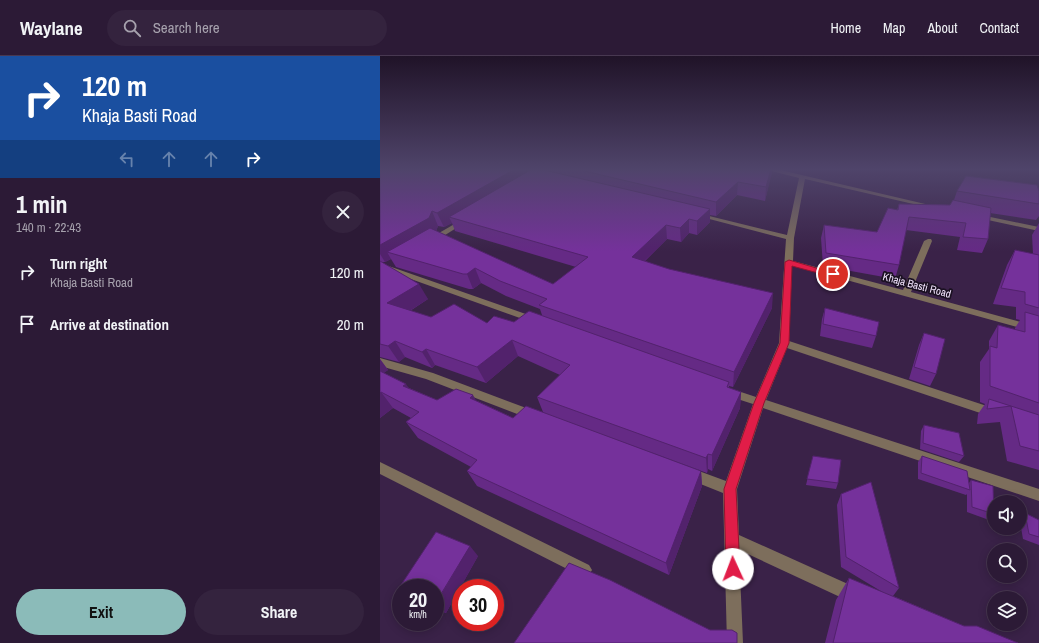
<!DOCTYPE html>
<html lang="en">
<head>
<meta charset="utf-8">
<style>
  :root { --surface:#2c1a36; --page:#34233e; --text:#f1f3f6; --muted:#a6a1ad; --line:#483851; --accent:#8bbbb9 }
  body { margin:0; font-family:"Archivo Narrow",sans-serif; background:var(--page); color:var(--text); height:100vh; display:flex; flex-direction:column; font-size:15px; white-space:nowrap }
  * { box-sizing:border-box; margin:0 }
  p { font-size:13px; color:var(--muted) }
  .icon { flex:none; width:22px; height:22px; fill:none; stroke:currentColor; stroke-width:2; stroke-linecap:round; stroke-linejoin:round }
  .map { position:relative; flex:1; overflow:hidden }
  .details { display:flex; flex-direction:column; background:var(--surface); width:380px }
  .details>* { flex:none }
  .top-card { background:#1a4fa0; color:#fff; overflow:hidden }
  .controls { position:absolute; left:607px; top:439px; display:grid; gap:8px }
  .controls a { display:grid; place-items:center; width:40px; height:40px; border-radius:50%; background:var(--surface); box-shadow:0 2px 10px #0003,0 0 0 1px var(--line); font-size:20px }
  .speed { position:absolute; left:12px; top:523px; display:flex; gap:8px; font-size:20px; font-weight:700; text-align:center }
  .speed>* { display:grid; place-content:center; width:52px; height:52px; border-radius:50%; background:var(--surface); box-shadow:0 2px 10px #0003,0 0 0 1px var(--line); line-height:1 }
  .speed small { font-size:10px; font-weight:400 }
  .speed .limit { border:6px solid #d22; background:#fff; color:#111 }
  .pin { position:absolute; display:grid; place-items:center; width:34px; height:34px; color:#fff; margin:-17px; border:2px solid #fff; border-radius:50%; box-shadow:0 1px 4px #0007 }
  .me { position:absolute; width:44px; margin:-22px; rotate:358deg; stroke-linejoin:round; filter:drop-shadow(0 0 3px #0008) }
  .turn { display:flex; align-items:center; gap:14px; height:84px; padding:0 16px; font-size:18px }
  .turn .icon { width:52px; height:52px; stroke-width:2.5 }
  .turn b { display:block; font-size:28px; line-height:34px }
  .lanes { display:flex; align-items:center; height:38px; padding:0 16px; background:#0003; justify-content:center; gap:20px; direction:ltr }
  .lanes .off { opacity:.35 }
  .round { display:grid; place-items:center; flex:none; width:42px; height:42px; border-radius:21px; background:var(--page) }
  .summary { display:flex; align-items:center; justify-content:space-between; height:68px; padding:0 16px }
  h1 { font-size:24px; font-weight:800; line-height:30px }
  .primary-button { display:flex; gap:8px; margin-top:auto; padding:8px 16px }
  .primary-button a { flex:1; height:46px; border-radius:24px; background:var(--accent); color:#111; font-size:16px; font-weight:800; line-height:46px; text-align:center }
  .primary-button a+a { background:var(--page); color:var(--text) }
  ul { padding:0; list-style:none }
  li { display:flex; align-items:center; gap:12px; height:52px; padding:0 16px }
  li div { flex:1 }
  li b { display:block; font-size:15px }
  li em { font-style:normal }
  header { display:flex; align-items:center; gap:24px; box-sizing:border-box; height:56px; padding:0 20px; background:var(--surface); border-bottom:1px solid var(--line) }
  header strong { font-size:19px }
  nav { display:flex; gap:22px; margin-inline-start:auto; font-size:14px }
  .search { width:280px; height:36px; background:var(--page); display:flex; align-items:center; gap:10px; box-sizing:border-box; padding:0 14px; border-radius:22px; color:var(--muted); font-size:15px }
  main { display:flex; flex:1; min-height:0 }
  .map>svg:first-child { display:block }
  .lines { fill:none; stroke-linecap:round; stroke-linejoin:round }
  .minor { fill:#7d6e5c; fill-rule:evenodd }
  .wall { fill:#652a85; fill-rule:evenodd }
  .shaded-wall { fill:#52226c }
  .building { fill:#75319b; stroke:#52226c }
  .route { fill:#e11d48; stroke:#92132f }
  .labels { text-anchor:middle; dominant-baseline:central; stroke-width:3.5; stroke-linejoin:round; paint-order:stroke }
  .street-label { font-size:11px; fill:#f1e3fc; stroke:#1b1122 }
</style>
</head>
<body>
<header>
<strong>Waylane</strong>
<div class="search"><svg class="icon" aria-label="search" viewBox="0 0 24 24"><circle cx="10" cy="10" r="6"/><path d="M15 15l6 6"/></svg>Search here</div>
<nav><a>Home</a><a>Map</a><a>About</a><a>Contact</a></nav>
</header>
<main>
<section class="details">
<div class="top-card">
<div class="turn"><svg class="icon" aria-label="right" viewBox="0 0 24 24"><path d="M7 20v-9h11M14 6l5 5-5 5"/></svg><div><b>120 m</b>Khaja Basti Road</div></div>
<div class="lanes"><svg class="icon off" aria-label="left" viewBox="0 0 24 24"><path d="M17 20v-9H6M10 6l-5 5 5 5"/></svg><svg class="icon off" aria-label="ahead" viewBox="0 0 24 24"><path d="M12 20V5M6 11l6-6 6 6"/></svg><svg class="icon off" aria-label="ahead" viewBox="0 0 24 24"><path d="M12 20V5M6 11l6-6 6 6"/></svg><svg class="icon" aria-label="right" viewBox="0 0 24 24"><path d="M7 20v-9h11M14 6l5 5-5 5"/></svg></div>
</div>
<div class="summary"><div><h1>1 min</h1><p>140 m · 22:43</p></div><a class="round"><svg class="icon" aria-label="close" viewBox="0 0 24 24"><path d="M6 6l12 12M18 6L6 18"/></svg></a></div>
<ul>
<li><svg class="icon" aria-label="right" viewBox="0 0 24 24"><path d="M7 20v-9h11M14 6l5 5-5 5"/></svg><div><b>Turn right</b><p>Khaja Basti Road</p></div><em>120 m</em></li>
<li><svg class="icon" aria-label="arrive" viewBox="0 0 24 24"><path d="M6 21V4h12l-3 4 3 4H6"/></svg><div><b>Arrive at destination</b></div><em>20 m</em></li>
</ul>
<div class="primary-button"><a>Exit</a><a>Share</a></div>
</section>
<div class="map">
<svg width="659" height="587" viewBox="0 0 659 587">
  <rect width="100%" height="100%" fill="#3a2248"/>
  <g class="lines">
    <!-- minor -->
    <path class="minor" d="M 384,113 L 396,113 L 558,151 L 555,153 L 425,123 L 414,182 L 413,205 L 523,234 L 544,185 L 548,183 L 551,183 L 552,185 L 531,236 L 659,271 L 659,277 L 412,209 L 409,285 L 619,354 L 621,357 L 619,360 L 615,362 L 407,292 L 386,344 L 659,433 L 659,445 L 383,352 L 357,433 L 359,479 L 479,533 L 481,539 L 479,545 L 473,547 L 359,494 L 363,587 L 347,587 L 343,437 L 303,421 L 302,417 L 303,413 L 308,411 L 346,425 L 373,348 L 345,339 L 344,336 L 345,333 L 349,332 L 376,341 L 399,287 L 406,183 L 314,159 L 317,157 L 407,179 L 419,122 Z
      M 596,158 L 659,171 L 659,175 L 594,161 L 593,160 Z
      M 83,163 L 89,164 L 54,186 L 48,186 L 47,184 Z
      M 0,207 L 157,262 L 159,264 L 157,266 L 151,266 L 0,212 Z
      M 0,302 L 53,317 L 157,356 L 159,359 L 157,362 L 153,364 L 46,323 L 0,310 Z
      M 0,406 L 209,509 L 212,514 L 209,519 L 204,522 L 199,519 L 0,418 Z"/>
  </g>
  <!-- wall -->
  <path class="wall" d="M 0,113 L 392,113 L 385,145 L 357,139 L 336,160 L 330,159 L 330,166 L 317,179 L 309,177 L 301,186 L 287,183 L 265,205 L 392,252 L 353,331 L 349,330 L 349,332 L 361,336 L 360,352 L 332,415 L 328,413 L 327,417 L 205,372 L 321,415 L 322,430 L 289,519 L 97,430 L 87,415 L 91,411 L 38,382 L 26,366 L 31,362 L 13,352 L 0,362 L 0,303 L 8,314 L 3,317 L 29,332 L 57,344 L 97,345 L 133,362 L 163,356 L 157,341 L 180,319 L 138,300 L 106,327 L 55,309 L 52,312 L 25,301 L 19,306 L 0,301 ZM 145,114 L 149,115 L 146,117 ZM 72,167 L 75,175 L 196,211 L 173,228 L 56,175 L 58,170 L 64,171 ZM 11,203 L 16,211 L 89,233 L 93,233 L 101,227 L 126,240 L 160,253 L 162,259 L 134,266 L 107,267 L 51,261 L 30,255 L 48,243 L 1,206 L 5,206 Z
    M 577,135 L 659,148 L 659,160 L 656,164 L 610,157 L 608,183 L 602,197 L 577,194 L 580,181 L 526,174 L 519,209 L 515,223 L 443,210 L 441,182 L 444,169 L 497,176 L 517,154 L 519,148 L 570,149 L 574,144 Z
    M 659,167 L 659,414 L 627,405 L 620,366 L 597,368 L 598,358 L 605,348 L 600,346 L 600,306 L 609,293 L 609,285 L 618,269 L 635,274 L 635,272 L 640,264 L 636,263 L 636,251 L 613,248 L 627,209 L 635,194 L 653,198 L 652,179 Z
    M 445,252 L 496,280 L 492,292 L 440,280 L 442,263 Z
    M 544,277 L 556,318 L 550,330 L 529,323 L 539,289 Z
    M 544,369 L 584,400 L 579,406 L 540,393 L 541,375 Z
    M 433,400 L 458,427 L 456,433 L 426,429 Z
    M 542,400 L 589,427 L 591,424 L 614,448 L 614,459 L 609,464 L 587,456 L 587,438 L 586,439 L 538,423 L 538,406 Z
    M 461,438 L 519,532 L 513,540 L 584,570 L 638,587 L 445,587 L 456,544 L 469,522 L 504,537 L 461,511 L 457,449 Z
    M 645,457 L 659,464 L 659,489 L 643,483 L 640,466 L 640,461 Z
    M 98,500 L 66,557 L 55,553 L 55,532 L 21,532 L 21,534 L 19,532 Z"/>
  <!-- shaded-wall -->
  <path class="shaded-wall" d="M 135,113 L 145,113 L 147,122 L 69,161 L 72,167 L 64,171 L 57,157 Z
    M 391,113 L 392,113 L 392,117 L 385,145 L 386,131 Z
    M 358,126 L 357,139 L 336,160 L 336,146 Z
    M 330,153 L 330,166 L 317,179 L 317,165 Z
    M 52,155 L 58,170 L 56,176 L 7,196 L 11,203 L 5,206 L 0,198 L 0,189 Z
    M 309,163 L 309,177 L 301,186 L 300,172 Z
    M 286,169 L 287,183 L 254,215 L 252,201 Z
    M 95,212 L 101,227 L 93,233 L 87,218 Z
    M 39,228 L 48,243 L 17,263 L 7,247 Z
    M 393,237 L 392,252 L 353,331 L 354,316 Z
    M 132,284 L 138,300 L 106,327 L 97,311 Z
    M 15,285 L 25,301 L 19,306 L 8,290 Z
    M 46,293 L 55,309 L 52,312 L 42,296 Z
    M 0,303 L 8,314 L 0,320 Z
    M 26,328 L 37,344 L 23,330 Z
    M 1,336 L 13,352 L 0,362 L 0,337 Z
    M 361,336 L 360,352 L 332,415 L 332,399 Z
    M 93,339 L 102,355 L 90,342 Z
    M 328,398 L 328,413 L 327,417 L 326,402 Z
    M 321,415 L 322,430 L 289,519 L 286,507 Z
    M 90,490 L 98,500 L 66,557 L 55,549 Z"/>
  <!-- building -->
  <path class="building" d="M 0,113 L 135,113 L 57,157 L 52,155 L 49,162 L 0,189 Z
    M 152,113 L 160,113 L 330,153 L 317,165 L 309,163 L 300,172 L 286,169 L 252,201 L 289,213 L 393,237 L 354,316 L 159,249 L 167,243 L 120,225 L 95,212 L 87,218 L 83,218 L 7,196 L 50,172 L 173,228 L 208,201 L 69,161 Z
    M 196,113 L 391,113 L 386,131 L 358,126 L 336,146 Z
    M 586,120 L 657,129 L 659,135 L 659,148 L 577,135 Z
    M 573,144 L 611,152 L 608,183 L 583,181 L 586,167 L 529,161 L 519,209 L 446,197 L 444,169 L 497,176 L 508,152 L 518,154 L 519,148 L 570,149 Z
    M 635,194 L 659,199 L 659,252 L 645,248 L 645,236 L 621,232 Z
    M 0,205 L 39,228 L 7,247 L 51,261 L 74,248 L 107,267 L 114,260 L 134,266 L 149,255 L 349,326 L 347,331 L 361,336 L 332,399 L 328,398 L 326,402 L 157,341 L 190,309 L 132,284 L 97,311 L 46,293 L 42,296 L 15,285 L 8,290 L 0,288 Z
    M 445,252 L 499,266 L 496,280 L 443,268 Z
    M 645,256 L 659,260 L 659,347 L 610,330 L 610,290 L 617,292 L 618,269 L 645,276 Z
    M 544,277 L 565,283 L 556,318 L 534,311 Z
    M 0,315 L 26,328 L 23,330 L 57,344 L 76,333 L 93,339 L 90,342 L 133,362 L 146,350 L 321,415 L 286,507 L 87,415 L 97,404 L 26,366 L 39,356 L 1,336 L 0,337 Z
    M 609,343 L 659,359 L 659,395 L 640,390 L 631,350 L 607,353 Z
    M 544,369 L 579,377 L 584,400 L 543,387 Z
    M 433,400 L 461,404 L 458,427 L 427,423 Z
    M 542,400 L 587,415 L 590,434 L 541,417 Z
    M 591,424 L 613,430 L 614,458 L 592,451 Z
    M 491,426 L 519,532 L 466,501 L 461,438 Z
    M 645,457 L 659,464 L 659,481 L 649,478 Z
    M 56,476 L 90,490 L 55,548 L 55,532 L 21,532 L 21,534 L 19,532 Z
    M 189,507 L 230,524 L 330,574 L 352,574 L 357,577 L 357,587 L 134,587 Z
    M 469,522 L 584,570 L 597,570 L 638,587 L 453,587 Z"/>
  <!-- sky -->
  <linearGradient id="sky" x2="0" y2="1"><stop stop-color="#201328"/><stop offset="0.58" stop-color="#4f446a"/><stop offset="1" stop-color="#4f446a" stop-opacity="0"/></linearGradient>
  <rect width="659" height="195" fill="url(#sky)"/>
  <!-- route -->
  <path class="route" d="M 409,204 L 457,218 L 453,221 L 412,210 L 409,287 L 384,347 L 356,433 L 360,513 L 358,518 L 353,520 L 348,518 L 346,513 L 344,433 L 374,347 L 400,287 L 405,206 Z"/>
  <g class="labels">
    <!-- street labels -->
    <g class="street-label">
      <text transform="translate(537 229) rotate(15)">Khaja Basti Road</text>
    </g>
  </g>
</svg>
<div class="controls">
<a><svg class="icon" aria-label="sound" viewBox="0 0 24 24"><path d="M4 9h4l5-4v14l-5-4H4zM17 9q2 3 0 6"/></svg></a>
<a><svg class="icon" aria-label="search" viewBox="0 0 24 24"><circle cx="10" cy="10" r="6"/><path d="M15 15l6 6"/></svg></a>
<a><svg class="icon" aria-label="layers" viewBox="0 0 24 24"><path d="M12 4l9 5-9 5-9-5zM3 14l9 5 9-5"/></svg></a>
</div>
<div class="speed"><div>20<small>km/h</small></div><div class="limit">30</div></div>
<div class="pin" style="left:453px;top:218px;background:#d93025"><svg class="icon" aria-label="arrive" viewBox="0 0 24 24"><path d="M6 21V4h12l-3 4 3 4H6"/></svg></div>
<svg class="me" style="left:353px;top:513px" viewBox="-20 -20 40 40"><circle r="19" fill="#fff"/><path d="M0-13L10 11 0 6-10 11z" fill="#e11d48"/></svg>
</div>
</main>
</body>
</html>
